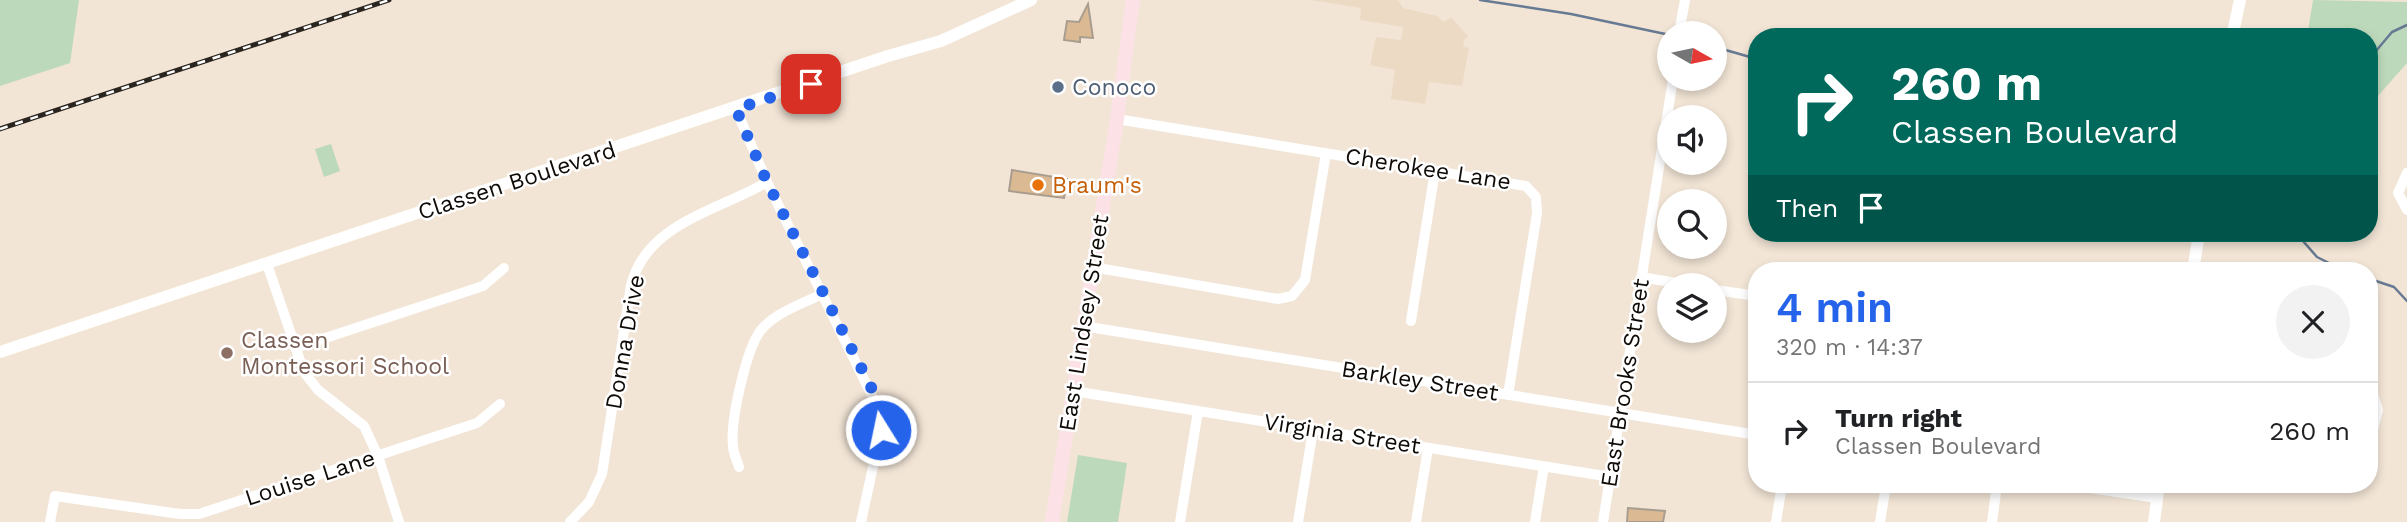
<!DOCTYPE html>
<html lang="en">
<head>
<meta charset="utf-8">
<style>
  :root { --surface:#fff; --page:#f2f2f2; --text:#202124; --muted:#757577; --line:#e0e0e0; --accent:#2563eb }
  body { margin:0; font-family:"Work Sans",sans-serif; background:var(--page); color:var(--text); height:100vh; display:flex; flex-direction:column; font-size:26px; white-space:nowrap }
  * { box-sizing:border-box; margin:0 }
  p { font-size:23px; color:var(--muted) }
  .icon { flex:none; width:38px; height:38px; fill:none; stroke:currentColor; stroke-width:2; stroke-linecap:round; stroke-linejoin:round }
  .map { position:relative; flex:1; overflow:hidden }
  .drawer { position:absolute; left:1748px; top:262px; width:630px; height:231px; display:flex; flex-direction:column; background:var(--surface); border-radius:28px; box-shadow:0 4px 10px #0003 }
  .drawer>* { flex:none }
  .guide { position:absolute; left:1748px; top:28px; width:630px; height:214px; border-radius:28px; box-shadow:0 4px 10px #0003; background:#00695c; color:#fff; overflow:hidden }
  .needle { width:46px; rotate:99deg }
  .fabs { position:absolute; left:1657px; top:21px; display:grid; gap:14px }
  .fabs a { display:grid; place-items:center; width:70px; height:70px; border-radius:50%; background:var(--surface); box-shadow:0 4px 10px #0003; font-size:35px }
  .pin { position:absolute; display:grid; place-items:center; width:60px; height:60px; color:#fff; margin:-30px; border-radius:14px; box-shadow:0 4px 10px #0006 }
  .me { position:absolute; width:77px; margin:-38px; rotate:350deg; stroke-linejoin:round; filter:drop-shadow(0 0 5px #0008) }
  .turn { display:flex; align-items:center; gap:24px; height:147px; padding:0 28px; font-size:32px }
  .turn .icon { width:91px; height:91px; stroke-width:2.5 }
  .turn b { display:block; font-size:49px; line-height:60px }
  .then { display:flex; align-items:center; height:66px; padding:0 28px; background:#0003; gap:14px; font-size:26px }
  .round { display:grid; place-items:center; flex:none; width:74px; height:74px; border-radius:37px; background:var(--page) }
  .summary { display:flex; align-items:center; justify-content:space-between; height:119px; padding:0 28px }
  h1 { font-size:42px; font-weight:600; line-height:52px; color:var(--accent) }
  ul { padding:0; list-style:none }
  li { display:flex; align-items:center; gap:21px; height:98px; padding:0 28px; border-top:2px solid var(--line) }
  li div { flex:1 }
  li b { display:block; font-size:26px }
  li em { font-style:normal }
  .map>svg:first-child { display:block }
  .built { fill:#ecdac5 }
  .green { fill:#bdd9bb }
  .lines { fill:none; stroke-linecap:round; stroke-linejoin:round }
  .stream { stroke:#677a93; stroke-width:2.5 }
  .building { fill:#dbb993; stroke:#a99d8f; stroke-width:2 }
  .minor { stroke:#fff; stroke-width:10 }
  .tertiary { stroke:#fff; stroke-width:12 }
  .secondary { stroke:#fce2e7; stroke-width:14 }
  .rail-casing { stroke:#2b2520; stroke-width:5 }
  .rail { stroke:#fff; stroke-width:2.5; stroke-dasharray:8; stroke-linecap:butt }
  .route { stroke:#2563eb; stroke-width:12; stroke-dasharray:0 21.6 }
  .service-dot { fill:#5c6f8a; stroke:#fff; stroke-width:2.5 }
  .food-dot { fill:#e8710a; stroke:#fff; stroke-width:2.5 }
  .education-dot { fill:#8d6e63; stroke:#fff; stroke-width:2.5 }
  .labels { text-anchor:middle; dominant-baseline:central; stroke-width:5; stroke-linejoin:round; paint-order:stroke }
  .service-label { font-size:23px; fill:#4e5e75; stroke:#fff; text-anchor:start }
  .street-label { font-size:23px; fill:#0f0a06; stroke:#fff }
  .food-label { font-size:23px; fill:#c56008; stroke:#fff; text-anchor:start }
  .education-label { font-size:23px; fill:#785e54; stroke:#fff; text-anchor:start }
</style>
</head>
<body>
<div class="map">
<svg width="2407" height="522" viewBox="0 0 2407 522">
  <rect width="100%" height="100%" fill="#f2e5d6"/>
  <!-- built -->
  <path class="built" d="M 1310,0 L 1398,0 L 1403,8 L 1437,16 L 1444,22 L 1451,17 L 1468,36 L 1464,40 L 1463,47 L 1469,48 L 1462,86 L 1429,82 L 1425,104 L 1391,99 L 1395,70 L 1370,65 L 1376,37 L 1401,40 L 1403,27 L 1360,20 L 1361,8 Z"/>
  <!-- green -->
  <path class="green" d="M 0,0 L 79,0 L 70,63 L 0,86 Z
    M 2313,0 L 2407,2 L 2407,63 L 2370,105 L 2370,37 L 2307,37 Z
    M 331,144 L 340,171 L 324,177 L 315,149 Z
    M 1078,455 L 1127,463 L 1118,522 L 1067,522 Z"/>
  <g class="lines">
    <!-- stream -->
    <path class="stream" d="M 1480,0 L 1571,14 L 1670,35
      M 1715,47 L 1757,59
      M 2370,58 L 2392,32 L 2407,25
      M 2296,233 L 2317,257 L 2345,271
      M 2370,279 L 2394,287 L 2407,301"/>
  </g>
  <!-- building -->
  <path class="building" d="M 1088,4 L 1093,38 L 1080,37 L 1080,42 L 1064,40 L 1067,21 L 1079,22 Z
    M 1012,170 L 1067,179 L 1064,198 L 1009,191 Z
    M 1628,508 L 1665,511 L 1663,522 L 1627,522 Z"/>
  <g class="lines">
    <!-- minor -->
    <path class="minor" d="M 1679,33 L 1685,0
      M 736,109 L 767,182 L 881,414 L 881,430 L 861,522
      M 1117,119 L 1526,186 L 1536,197 L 1537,213 L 1508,395
      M 2407,173 L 2398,193 L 2407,210
      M 267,264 L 304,372 L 318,390 L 364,426 L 378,456 L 399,522
      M 1092,267 L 1278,299 L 1292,296 L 1305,280 L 1326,153
      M 1641,277 L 1688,285
      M 1715,290 L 1757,296
      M 1411,321 L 1435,171
      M 1083,326 L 1757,435
      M 295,348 L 483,286 L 504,268
      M 2370,384 L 2378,410 L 2370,441
      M 1073,391 L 1611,477
      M 739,467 C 737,460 733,453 733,446 C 730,422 746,349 761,330 C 776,312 802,304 822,294
      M 2070,485 L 2157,498
      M 50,522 L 55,496 L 180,514 L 199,514 L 477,423 L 500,404
      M 570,522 L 589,502 L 602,474 L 631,285 C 647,223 718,211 767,182
      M 1180,522 L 1198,411
      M 1298,522 L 1313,430
      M 1416,522 L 1428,448
      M 1535,522 L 1544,466
      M 1603,522 L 1673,79
      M 1776,522 L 1782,485
      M 1880,522 L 1886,485
      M 1992,522 L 1997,485"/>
    <!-- tertiary -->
    <path class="tertiary" d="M 2232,37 L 2240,0
      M 2193,271 L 2199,233
      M 0,352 L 888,56 L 941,41 L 1031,0
      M 2154,522 L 2159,485"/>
    <!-- secondary -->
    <path class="secondary" d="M 1052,522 L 1117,119 L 1133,0"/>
    <defs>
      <path id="rail" d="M 0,129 L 389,0"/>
    </defs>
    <!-- rail casing -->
    <use href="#rail" class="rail-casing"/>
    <!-- rail -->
    <use href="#rail" class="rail"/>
  </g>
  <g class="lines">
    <!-- route -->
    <path class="route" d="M 811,84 L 736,109 L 767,182 L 876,397 L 881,414 L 881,430"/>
  </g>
  <!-- markers -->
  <circle class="service-dot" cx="1058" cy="87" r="7"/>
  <circle class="food-dot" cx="1038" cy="185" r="7"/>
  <circle class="education-dot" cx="227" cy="353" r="7"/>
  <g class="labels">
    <!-- service labels -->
    <g class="service-label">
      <text x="1072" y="87">Conoco</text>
    </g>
    <!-- street labels -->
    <g class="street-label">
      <text transform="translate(1428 169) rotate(9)">Cherokee Lane</text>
      <text transform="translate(517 181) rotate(-18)">Classen Boulevard</text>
      <text transform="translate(1084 323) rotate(-81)">East Lindsey Street</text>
      <text transform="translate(625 342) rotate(-80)">Donna Drive</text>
      <text transform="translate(1420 381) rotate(9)">Barkley Street</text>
      <text transform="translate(1625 383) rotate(-81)">East Brooks Street</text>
      <text transform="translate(1342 434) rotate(9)">Virginia Street</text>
      <text transform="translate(310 478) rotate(-18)">Louise Lane</text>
    </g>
    <!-- food labels -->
    <g class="food-label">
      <text x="1052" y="185">Braum's</text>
    </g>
    <!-- education labels -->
    <g class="education-label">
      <text x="241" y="340">Classen<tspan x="241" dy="26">Montessori School</tspan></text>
    </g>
  </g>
</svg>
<div class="fabs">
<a><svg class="needle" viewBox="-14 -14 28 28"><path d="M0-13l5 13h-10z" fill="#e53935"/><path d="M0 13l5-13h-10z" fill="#757577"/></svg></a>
<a><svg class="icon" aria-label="sound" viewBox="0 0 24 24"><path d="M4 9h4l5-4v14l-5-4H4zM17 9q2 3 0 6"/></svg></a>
<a><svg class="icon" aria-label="search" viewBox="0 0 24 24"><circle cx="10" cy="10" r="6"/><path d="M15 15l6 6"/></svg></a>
<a><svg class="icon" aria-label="layers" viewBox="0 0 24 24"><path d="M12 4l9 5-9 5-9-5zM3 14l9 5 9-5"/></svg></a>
</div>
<div class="pin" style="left:811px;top:84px;background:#d93025"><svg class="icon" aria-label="arrive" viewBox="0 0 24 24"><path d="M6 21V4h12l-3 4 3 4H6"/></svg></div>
<svg class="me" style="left:881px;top:430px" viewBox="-20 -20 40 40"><circle r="17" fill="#2563eb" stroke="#fff" stroke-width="3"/><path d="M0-11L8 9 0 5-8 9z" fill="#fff"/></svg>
<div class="guide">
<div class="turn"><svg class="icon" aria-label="right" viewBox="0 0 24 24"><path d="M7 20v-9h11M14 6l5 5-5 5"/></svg><div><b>260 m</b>Classen Boulevard</div></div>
<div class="then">Then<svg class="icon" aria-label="arrive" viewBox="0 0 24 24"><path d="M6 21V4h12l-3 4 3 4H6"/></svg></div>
</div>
<section class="drawer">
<div class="summary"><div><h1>4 min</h1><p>320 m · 14:37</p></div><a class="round"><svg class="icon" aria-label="close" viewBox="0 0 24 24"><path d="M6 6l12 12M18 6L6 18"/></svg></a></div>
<ul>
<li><svg class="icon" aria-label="right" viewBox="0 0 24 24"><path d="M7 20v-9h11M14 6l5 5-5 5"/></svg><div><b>Turn right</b><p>Classen Boulevard</p></div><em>260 m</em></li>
</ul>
</section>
</div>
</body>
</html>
